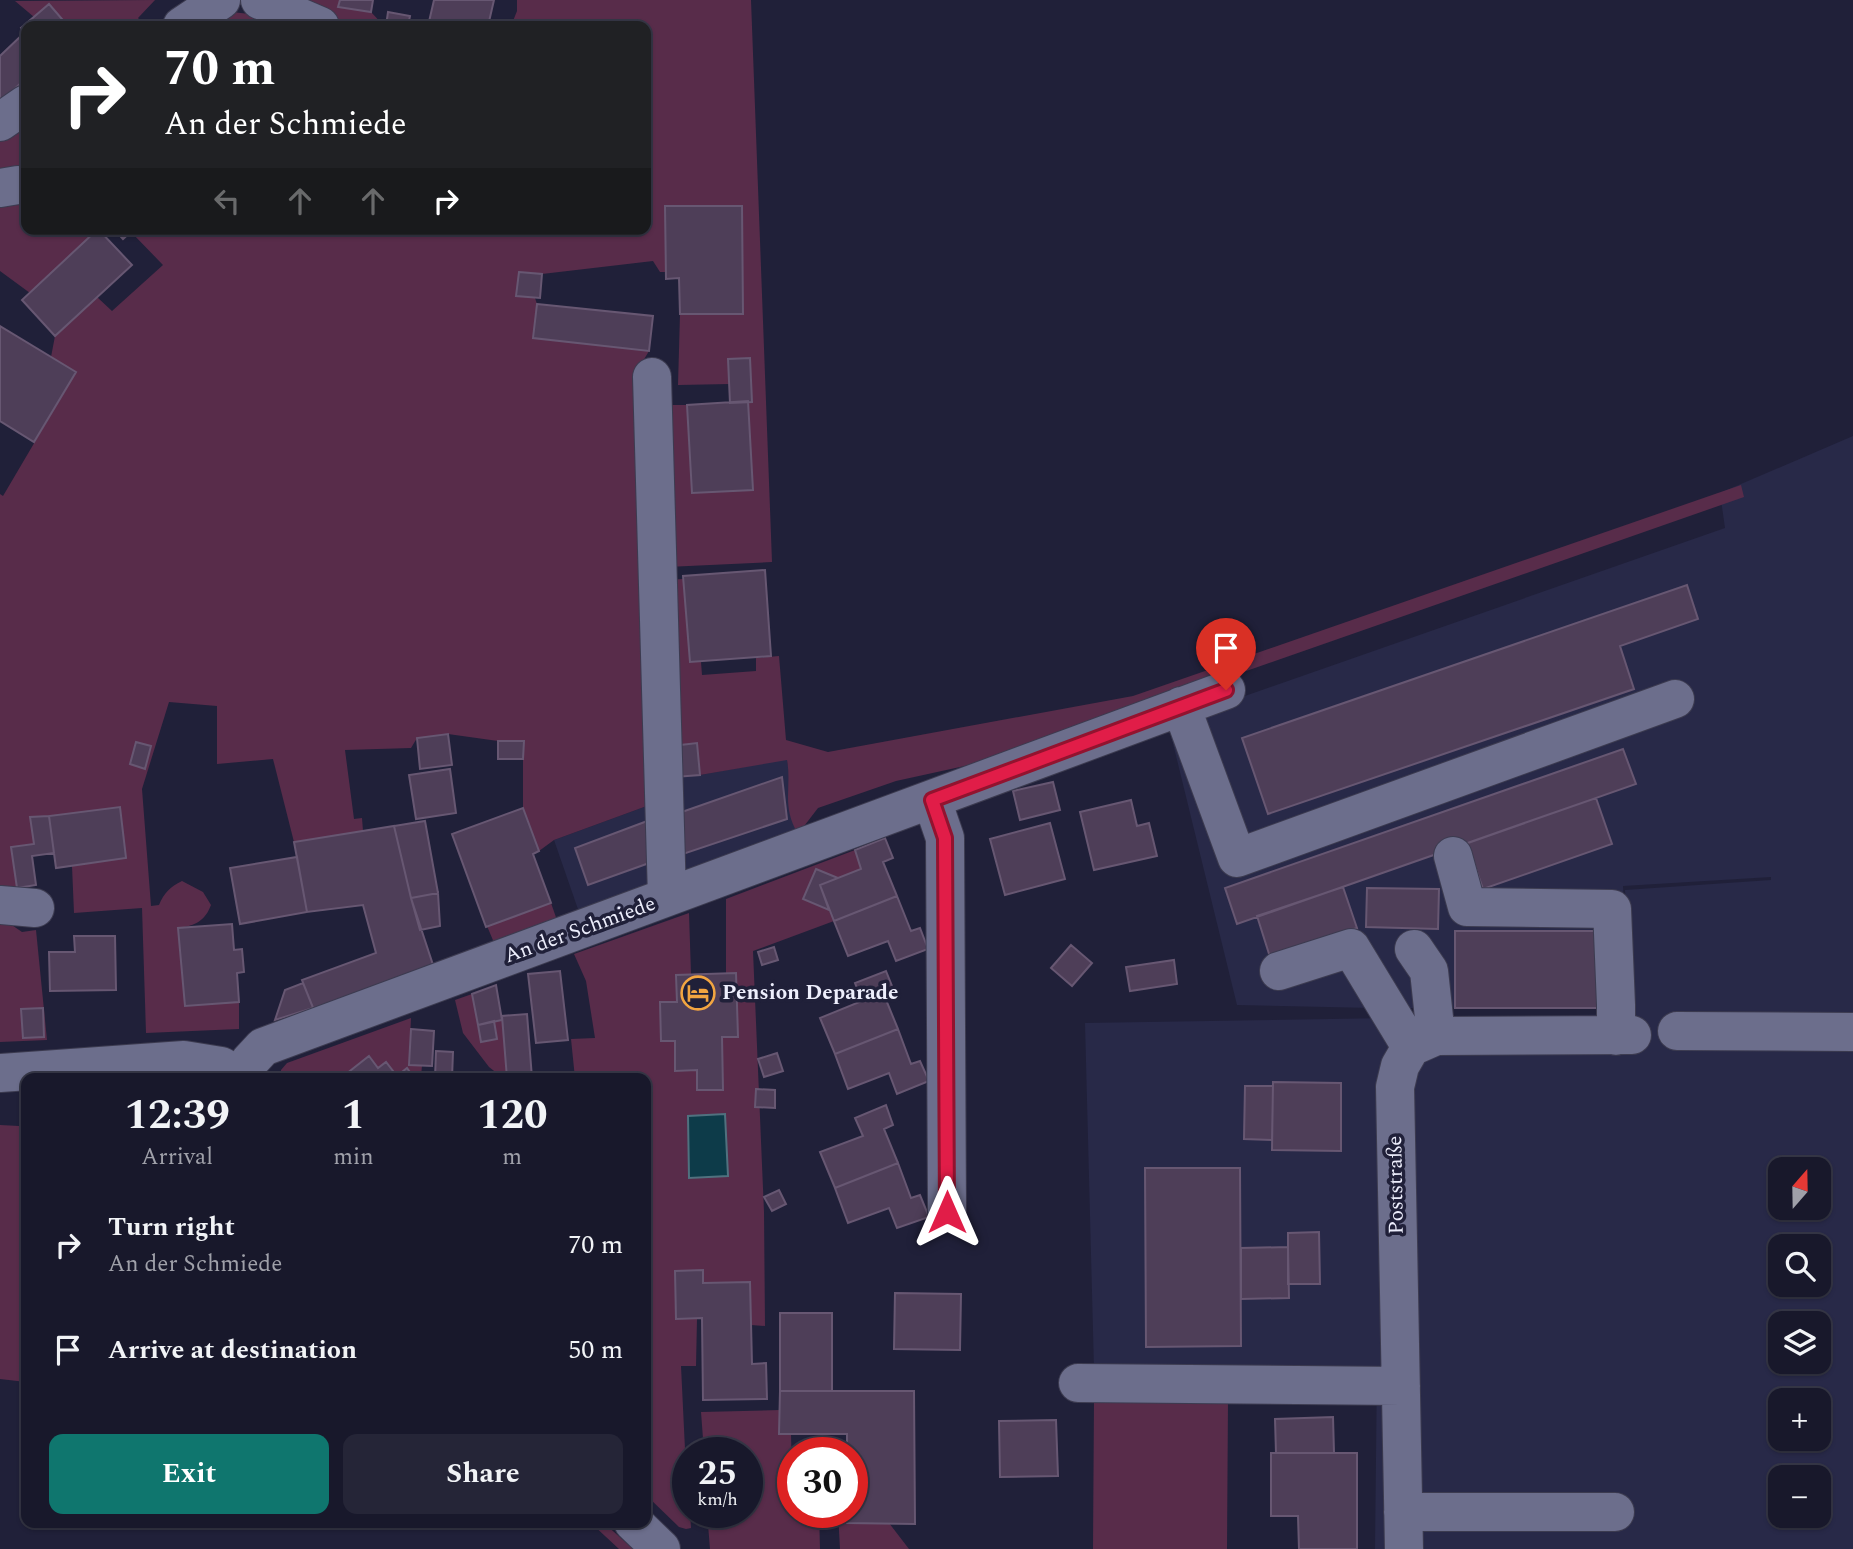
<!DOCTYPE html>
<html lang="en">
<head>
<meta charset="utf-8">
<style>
  :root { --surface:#18182b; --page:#252537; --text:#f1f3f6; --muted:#9fa0a9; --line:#363747; --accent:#0f766e }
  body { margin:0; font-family:Spectral,serif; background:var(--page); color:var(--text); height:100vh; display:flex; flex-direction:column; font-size:26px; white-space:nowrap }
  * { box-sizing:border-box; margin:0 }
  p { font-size:23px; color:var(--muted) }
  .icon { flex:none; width:38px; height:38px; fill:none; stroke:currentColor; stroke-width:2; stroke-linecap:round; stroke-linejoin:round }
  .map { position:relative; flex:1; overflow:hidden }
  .sheet { position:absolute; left:21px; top:1073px; width:630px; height:455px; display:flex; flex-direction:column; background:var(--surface); border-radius:14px; box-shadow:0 2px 5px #0004,0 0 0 2px var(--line) }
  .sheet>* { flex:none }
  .top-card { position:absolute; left:21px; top:21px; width:630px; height:214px; border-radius:14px; box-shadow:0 2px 5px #0004,0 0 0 2px var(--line); background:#202124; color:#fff; overflow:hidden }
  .needle { width:46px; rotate:20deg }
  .controls { position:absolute; left:1768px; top:1157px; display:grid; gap:14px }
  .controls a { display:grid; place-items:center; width:63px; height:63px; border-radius:14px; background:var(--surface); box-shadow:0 2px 5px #0004,0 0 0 2px var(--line); font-size:35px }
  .speed { position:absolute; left:672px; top:1437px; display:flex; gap:14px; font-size:35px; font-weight:700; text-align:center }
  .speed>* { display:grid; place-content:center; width:91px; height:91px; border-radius:50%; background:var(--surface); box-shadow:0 2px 5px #0004,0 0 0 2px var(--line); line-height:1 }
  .speed small { font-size:18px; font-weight:400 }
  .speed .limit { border:10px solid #d22; background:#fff; color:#111 }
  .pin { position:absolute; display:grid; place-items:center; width:60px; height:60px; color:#fff; margin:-72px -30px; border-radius:50% 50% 50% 0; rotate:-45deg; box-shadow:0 0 7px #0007 }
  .pin .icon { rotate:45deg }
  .me { position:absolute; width:77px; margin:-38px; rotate:0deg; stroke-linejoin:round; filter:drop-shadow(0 0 5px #0008) }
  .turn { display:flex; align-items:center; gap:24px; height:147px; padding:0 28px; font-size:32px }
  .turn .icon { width:91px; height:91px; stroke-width:2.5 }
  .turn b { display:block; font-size:49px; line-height:60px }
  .lanes { display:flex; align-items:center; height:66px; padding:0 28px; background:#0003; justify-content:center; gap:35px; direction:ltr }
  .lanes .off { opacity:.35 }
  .eta { display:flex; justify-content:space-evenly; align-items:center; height:119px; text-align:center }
  .eta b { font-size:42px; font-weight:700; line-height:49px }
  .action { display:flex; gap:14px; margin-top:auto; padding:14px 28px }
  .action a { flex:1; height:80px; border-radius:14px; background:var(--accent); color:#fff; font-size:28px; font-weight:700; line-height:80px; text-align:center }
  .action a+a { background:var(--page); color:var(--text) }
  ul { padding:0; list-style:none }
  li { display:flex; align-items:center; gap:21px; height:105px; padding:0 28px }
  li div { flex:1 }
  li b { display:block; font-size:26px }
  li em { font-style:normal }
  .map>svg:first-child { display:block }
  .built { fill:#282948; fill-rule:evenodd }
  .green { fill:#582c4a }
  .water { fill:#0d3b49; stroke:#50717f; stroke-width:2 }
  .building { fill:#4e3e58; stroke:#675772; stroke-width:2 }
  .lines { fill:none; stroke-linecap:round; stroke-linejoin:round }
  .minor-casing { stroke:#3c3b50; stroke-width:40 }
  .minor { stroke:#6c6e8c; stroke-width:38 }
  .route-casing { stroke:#92132f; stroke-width:18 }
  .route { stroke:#e11d48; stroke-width:12 }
  .labels { text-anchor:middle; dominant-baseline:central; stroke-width:7; stroke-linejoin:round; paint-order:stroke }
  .street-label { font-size:21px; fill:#edeefc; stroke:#202039 }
  .poi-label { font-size:21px; font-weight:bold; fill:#edeefc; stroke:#202039; text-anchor:start }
</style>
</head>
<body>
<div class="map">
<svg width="1853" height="1549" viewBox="0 0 1853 1549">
  <rect width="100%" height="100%" fill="#202039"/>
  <!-- built -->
  <path class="built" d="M 1853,436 L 1853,1549 L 1375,1549 L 1377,1367 L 1094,1369 L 1085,1023 L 1633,1014 L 1625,890 L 1771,880 L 1771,877 L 1623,886 L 1629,1008 L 1373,1008 L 1237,1005 L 1168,723 L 1725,528 L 1720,493 ZM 1780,1169 L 1818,1169 L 1818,1208 L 1780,1208 ZM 1780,1246 L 1818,1246 L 1818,1284 L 1780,1284 ZM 1780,1323 L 1818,1323 L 1818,1362 L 1780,1362 ZM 1780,1400 L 1818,1400 L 1818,1438 L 1780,1438 ZM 1780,1477 L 1818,1477 L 1818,1516 L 1780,1516 Z
    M 787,759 L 798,834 L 693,873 L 676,862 L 675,777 L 700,775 Z
    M 655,803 L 656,880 L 580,915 L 554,840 Z"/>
  <!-- green -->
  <path class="green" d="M 155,0 L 138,18 L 145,26 L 68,26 L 49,4 L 34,17 L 15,1 Z
    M 279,0 L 340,0 L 339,7 L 371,12 L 384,26 L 339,26 Z
    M 517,0 L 751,0 L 772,562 L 667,567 L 672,405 L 687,405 L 692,493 L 753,489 L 748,401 L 730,384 L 678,385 L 680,314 L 743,314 L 742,206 L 666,207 L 666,272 L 660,272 L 653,261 L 542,274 L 519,272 L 516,296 L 535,298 L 537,304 L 533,338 L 649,351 L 643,361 L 655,803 L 554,840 L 539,851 L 523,808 L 523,741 L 498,741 L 448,734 L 417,738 L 411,748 L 345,750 L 354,819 L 362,818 L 363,831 L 294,842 L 273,759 L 217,764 L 217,706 L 169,702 L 142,789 L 151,906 L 159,905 C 164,893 170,887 182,881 L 203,892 L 211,905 C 205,921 195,926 178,928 L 185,1006 L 239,1002 L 239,1029 L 146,1033 L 142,908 L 74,913 L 72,866 L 126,858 L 120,808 L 34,844 L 11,847 L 17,888 L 0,886 L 0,494 L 3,496 L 76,372 L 51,357 L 55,336 L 97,297 L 112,311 L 163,265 L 131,232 L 134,229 L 646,229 L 646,26 L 511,26 L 517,11 Z
    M 232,12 L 276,17 L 295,26 L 209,26 Z
    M 26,118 L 26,229 L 98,229 L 30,293 L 0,271 L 0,132 Z
    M 1741,485 L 1744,497 L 992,760 L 896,781 L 818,808 L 798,834 C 781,805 792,788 787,760 L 700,775 L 697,744 L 672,746 L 666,580 L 683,579 L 690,662 L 701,662 L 702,675 L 756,671 L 756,658 L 779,656 L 786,740 L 828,752 L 1133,696 Z
    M 855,850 L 861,869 L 838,878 L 816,869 L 803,898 L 829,910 L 834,921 L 753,951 L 764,1212 L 765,1326 L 751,1325 L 750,1282 L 703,1283 L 703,1270 L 675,1271 L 676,1319 L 697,1319 L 696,1366 L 681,1366 L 688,1512 L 690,1512 L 691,1528 L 686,1529 L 679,1527 L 646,1495 L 646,1078 L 575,1078 L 571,1039 L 595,1038 L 586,981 L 574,954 L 689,913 L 691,974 L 726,973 L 726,899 Z
    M 551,903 L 558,923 L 495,945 L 487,926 Z
    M 0,917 L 22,932 L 36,930 L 47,1040 L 0,1042 Z
    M 472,994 L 481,1040 L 496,1039 L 494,1021 L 502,1020 L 507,1078 L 503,1078 L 489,1067 L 463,1033 L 455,1000 Z
    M 411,1018 L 409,1064 L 422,1065 L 421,1078 L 414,1078 L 407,1069 L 397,1076 L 386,1062 L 378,1068 L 369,1056 L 341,1078 L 281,1076 L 281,1070 L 287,1063 Z
    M 25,1094 L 26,1094 L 26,1382 L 0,1379 L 0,1125 L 19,1126 Z
    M 1094,1400 L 1228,1401 L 1227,1549 L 1093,1549 Z
    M 780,1410 L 780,1434 L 791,1434 L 793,1512 L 819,1512 L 820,1549 L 710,1549 L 707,1512 L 747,1512 L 747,1452 L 704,1452 L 701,1412 Z
    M 838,1512 L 847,1512 L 847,1523 L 889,1523 L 909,1549 L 840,1549 Z
    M 591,1523 L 604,1523 L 633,1549 L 619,1549 Z"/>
  <!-- water -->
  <path class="water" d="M 725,1114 L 728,1176 L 689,1178 L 688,1116 Z"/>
  <!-- building -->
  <path class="building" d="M 340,0 L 373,0 L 371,12 L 338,7 Z
    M 434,0 L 494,0 L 488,26 L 428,26 Z
    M 49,4 L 68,26 L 26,26 L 26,35 L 21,28 Z
    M 388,12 L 410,16 L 408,26 L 386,26 Z
    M 24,33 L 26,78 L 0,103 L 0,56 Z
    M 665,206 L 742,206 L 743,314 L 680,314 L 679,278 L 666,279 Z
    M 98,229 L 132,265 L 55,336 L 22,300 Z
    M 114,229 L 134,229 L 123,239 Z
    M 519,272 L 542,274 L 540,298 L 516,296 Z
    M 537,304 L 653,316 L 649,351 L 533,338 Z
    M 0,326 L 76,372 L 34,442 L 0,421 Z
    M 750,358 L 752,402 L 730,403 L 728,359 Z
    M 748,401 L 753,490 L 692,493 L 687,405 Z
    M 765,570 L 771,656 L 690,662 L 683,576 Z
    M 1687,585 L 1698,619 L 1620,646 L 1634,689 L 1268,814 L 1242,738 Z
    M 448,734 L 452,765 L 420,769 L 417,738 Z
    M 498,741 L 524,741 L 523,759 L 498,759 Z
    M 136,742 L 151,746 L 145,769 L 130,764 Z
    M 697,743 L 700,775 L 675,777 L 672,746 Z
    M 1623,749 L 1636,784 L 1237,924 L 1225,888 Z
    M 450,769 L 456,813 L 416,819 L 409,775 Z
    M 782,777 L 787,819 L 683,854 L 679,813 Z
    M 1053,782 L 1060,810 L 1020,820 L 1013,791 Z
    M 1596,798 L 1612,844 L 1483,889 L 1467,843 Z
    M 1131,800 L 1137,826 L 1149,823 L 1157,856 L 1094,870 L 1080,812 Z
    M 120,807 L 126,858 L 56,868 L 49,816 Z
    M 523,808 L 539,851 L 533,854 L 551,903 L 486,927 L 452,834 Z
    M 49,816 L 54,853 L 32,856 L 36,885 L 17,888 L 11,847 L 34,844 L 30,817 Z
    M 650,820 L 652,862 L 588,885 L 575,848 Z
    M 425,821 L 438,893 L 411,898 L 394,826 Z
    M 1050,823 L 1065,879 L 1005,895 L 990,839 Z
    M 394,826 L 411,898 L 434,968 L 314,1010 L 302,980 L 376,953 L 363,905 L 307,912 L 294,842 Z
    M 885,838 L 893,858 L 883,862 L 897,896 L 834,921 L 820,885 L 861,869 L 855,850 Z
    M 297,857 L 307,912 L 240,924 L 230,868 Z
    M 816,869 L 838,878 L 820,885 L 829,910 L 803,899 Z
    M 1343,887 L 1357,928 L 1270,957 L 1257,916 Z
    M 1367,888 L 1439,889 L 1438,929 L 1366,927 Z
    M 438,893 L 440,926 L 420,930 L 411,898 Z
    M 897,896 L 911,931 L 920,928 L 928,949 L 896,961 L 888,941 L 848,956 L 834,921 Z
    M 232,924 L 234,950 L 242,949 L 244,972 L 237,973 L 239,1002 L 185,1006 L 178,928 Z
    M 1455,931 L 1601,931 L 1601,1008 L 1455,1008 Z
    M 74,936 L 115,936 L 116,990 L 50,991 L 49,952 L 75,952 Z
    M 1071,945 L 1092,963 L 1072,986 L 1051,968 Z
    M 774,947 L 778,960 L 762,965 L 758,952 Z
    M 1174,960 L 1177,984 L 1130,991 L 1126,967 Z
    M 560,971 L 568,1040 L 536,1043 L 528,974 Z
    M 886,971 L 894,991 L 884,995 L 898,1029 L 835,1054 L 820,1018 L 862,1001 L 855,983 Z
    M 736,973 L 738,1037 L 722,1037 L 723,1090 L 697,1090 L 697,1070 L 675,1071 L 675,1041 L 661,1041 L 660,1002 L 677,1002 L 676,975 Z
    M 303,983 L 313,1008 L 275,1020 L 285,990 Z
    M 496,985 L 502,1020 L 478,1025 L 472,994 Z
    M 43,1008 L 44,1037 L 23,1038 L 21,1009 Z
    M 527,1014 L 532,1078 L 507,1078 L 502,1016 Z
    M 494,1021 L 497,1039 L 481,1042 L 478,1025 Z
    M 411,1029 L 434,1031 L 432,1066 L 409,1065 Z
    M 898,1029 L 911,1064 L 920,1061 L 929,1081 L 897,1094 L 889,1073 L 848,1089 L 835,1054 Z
    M 436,1051 L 453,1052 L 452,1078 L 435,1078 Z
    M 777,1053 L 783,1071 L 764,1077 L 758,1059 Z
    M 369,1056 L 378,1068 L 386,1062 L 397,1076 L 407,1068 L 414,1078 L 341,1078 Z
    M 1273,1082 L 1341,1083 L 1341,1151 L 1272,1150 Z
    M 1245,1086 L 1273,1086 L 1272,1140 L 1244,1139 Z
    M 756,1089 L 775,1090 L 775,1108 L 755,1107 Z
    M 886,1105 L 893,1125 L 884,1129 L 898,1163 L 835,1188 L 820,1152 L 863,1136 L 855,1118 Z
    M 898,1163 L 911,1198 L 920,1195 L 929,1217 L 897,1228 L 889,1208 L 848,1223 L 835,1188 Z
    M 1145,1168 L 1240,1168 L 1241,1346 L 1146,1347 Z
    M 779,1190 L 786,1204 L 772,1211 L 764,1197 Z
    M 1319,1232 L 1320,1284 L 1288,1284 L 1288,1233 Z
    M 1288,1247 L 1289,1298 L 1241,1299 L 1241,1248 Z
    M 703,1270 L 703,1283 L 750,1282 L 752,1364 L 766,1363 L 767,1399 L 703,1400 L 702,1318 L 676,1319 L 675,1271 Z
    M 895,1293 L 961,1294 L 960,1350 L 894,1349 Z
    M 780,1313 L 832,1313 L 832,1391 L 780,1391 Z
    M 780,1391 L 914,1391 L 915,1524 L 847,1523 L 847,1512 L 852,1512 L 852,1452 L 847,1452 L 847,1434 L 779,1434 Z
    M 1333,1417 L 1334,1453 L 1276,1453 L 1275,1419 Z
    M 1056,1420 L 1058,1476 L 1000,1477 L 999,1421 Z
    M 1271,1453 L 1357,1453 L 1357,1549 L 1299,1549 L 1298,1516 L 1271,1516 Z"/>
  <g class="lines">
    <defs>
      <path id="minor" d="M 260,0 L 320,26
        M 182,26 L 221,0
        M 0,122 L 26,104
        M 0,188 L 18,185
        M 652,377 L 667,897
        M 1181,706 L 1237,858 L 1675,699
        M 932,800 L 945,838 L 947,1212
        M 1453,856 L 1467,907 L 1612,909 L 1616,1005 L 1616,1036
        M 0,905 L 35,908
        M 1414,949 L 1429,971 L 1436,1036
        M 1279,971 L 1351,948 L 1411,1047
        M 1677,1031 L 1853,1032
        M 0,1073 L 184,1060 L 221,1066 L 243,1078
        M 241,1076 L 250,1061 L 263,1047 L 1226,690
        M 1078,1383 L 1401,1386
        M 1403,1512 L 1615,1512
        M 633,1522 L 661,1549
        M 1404,1549 L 1395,1087 L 1400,1066 L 1411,1047 L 1436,1036 L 1632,1035"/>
    </defs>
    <!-- minor casing -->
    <use href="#minor" class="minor-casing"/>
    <!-- minor -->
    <use href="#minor" class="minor"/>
  </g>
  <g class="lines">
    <defs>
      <path id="route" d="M 947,1212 L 945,838 L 932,800 L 1226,690"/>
    </defs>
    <!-- route casing -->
    <use href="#route" class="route-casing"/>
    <!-- route -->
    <use href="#route" class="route"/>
  </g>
  <!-- icons -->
  <defs>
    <symbol id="hotel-ring" viewBox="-11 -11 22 22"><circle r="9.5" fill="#202039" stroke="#f2a541" stroke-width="1.5"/><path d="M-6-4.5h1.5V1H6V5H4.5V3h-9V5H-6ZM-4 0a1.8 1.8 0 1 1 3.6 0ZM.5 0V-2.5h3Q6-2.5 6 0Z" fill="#f2a541"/></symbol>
  </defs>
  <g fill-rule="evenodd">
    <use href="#hotel-ring" x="679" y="974" width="38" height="38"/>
  </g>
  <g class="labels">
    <!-- street labels -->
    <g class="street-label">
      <text transform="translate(580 930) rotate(-20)">An der Schmiede</text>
      <text transform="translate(1396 1185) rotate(-91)">Poststraße</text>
    </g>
    <!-- poi labels -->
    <g class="poi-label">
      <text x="722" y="993">Pension Deparade</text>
    </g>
  </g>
</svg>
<div class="controls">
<a><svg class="needle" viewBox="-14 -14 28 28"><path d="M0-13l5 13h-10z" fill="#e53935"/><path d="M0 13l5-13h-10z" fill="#9fa0a9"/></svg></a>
<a><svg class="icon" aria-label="search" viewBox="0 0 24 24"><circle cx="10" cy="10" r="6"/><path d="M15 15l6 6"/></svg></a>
<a><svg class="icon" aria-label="layers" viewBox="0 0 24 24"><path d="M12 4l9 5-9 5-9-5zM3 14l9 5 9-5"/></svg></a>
<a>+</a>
<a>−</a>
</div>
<div class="speed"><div>25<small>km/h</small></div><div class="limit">30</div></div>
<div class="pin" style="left:1226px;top:690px;background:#d93025"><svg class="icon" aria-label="arrive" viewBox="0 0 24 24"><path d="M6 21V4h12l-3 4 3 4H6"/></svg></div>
<svg class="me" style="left:947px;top:1212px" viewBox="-20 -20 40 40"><path d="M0-17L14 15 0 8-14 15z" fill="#e11d48" stroke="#fff" stroke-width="4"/></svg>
<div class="top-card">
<div class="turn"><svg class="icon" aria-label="right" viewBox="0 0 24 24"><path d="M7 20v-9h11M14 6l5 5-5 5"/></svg><div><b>70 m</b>An der Schmiede</div></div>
<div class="lanes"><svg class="icon off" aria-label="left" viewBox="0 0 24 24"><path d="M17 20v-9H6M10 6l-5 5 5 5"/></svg><svg class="icon off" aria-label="ahead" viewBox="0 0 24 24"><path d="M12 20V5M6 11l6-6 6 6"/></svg><svg class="icon off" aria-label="ahead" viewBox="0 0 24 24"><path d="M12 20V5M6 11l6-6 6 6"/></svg><svg class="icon" aria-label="right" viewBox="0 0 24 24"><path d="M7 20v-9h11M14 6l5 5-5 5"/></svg></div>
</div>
<section class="sheet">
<div class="eta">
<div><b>12:39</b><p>Arrival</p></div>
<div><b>1</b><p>min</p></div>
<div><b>120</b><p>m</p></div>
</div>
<ul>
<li><svg class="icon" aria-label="right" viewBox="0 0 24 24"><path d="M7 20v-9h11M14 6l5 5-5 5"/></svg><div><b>Turn right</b><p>An der Schmiede</p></div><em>70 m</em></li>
<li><svg class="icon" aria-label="arrive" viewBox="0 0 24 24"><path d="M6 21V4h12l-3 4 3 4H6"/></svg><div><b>Arrive at destination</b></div><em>50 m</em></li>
</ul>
<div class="action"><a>Exit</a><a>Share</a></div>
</section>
</div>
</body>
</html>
